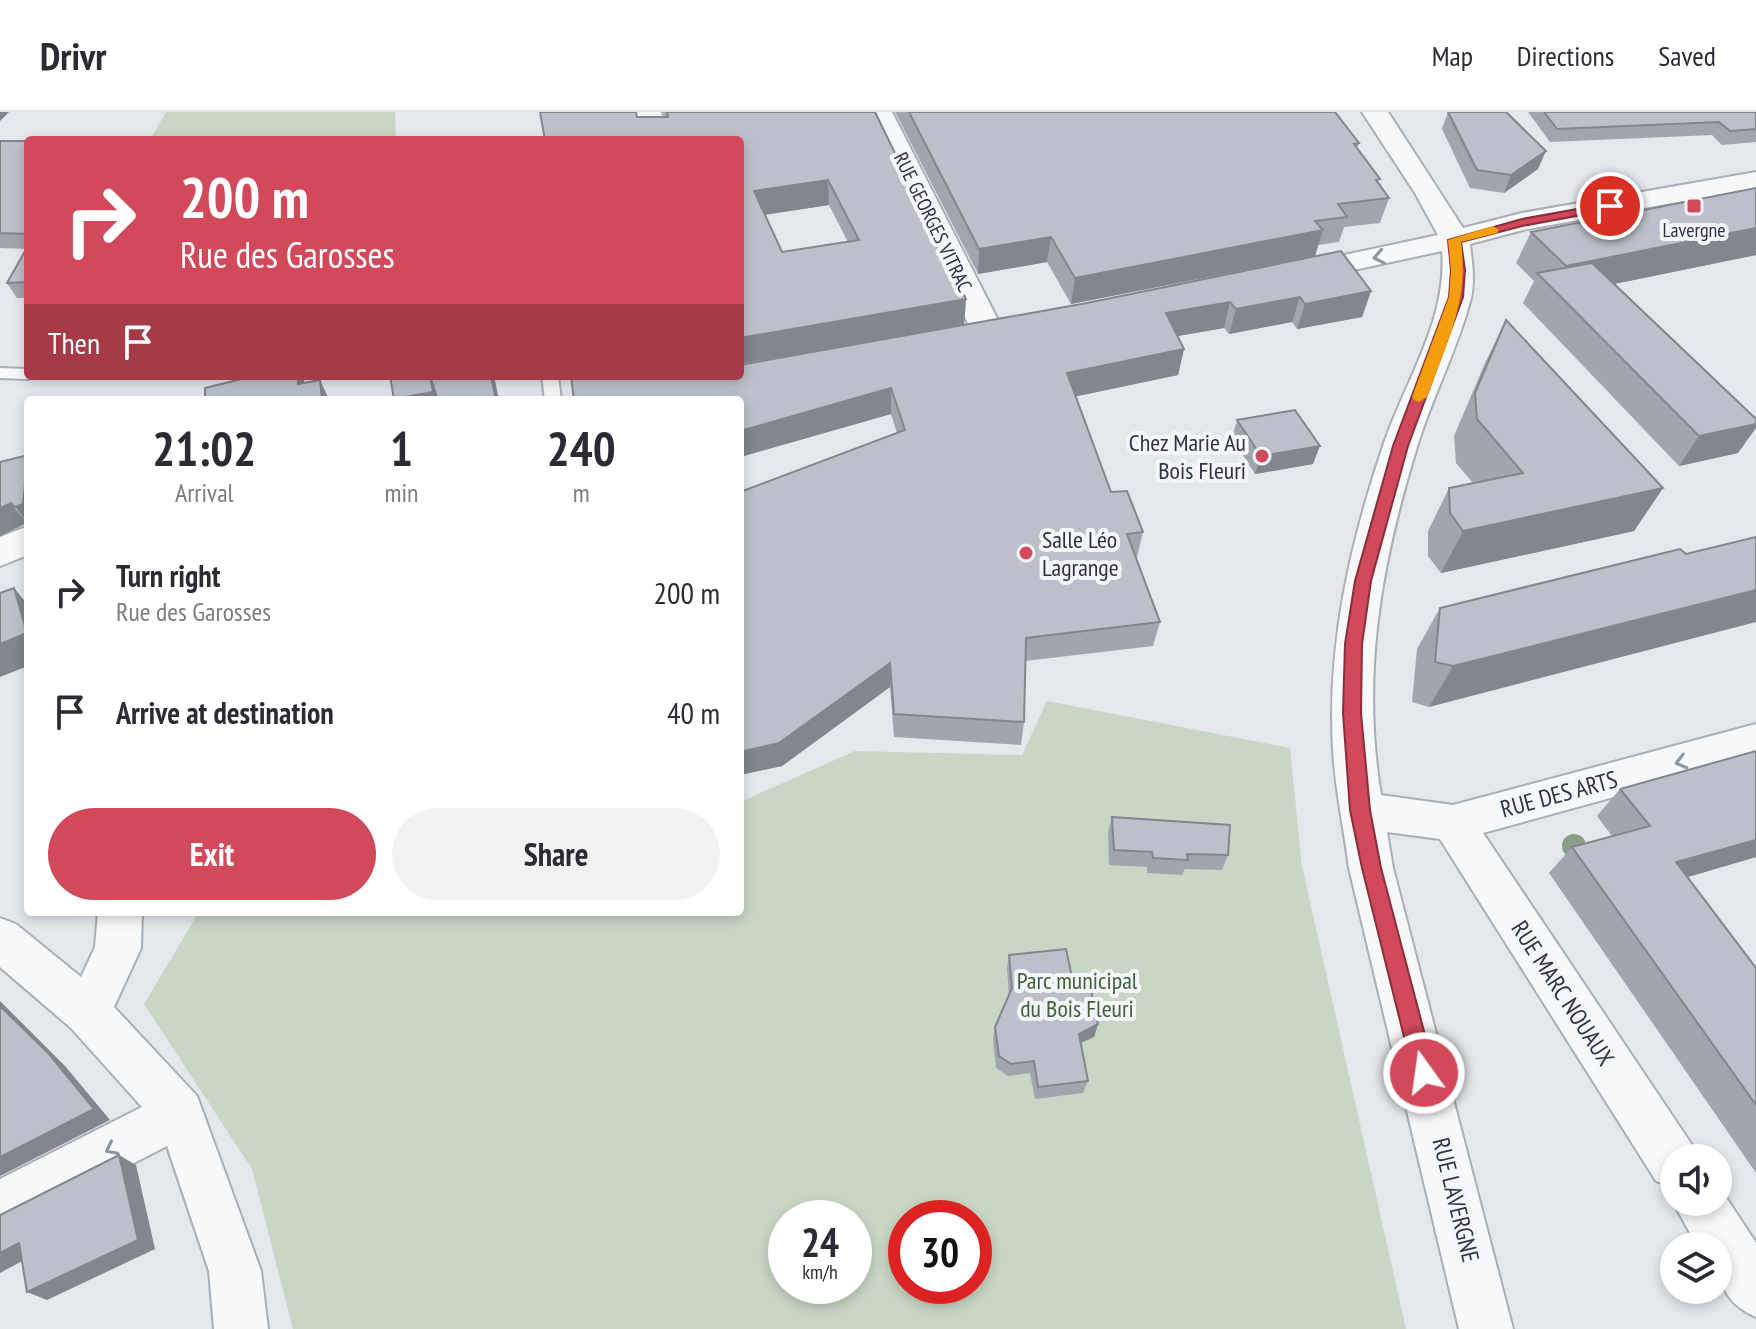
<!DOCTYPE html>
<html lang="en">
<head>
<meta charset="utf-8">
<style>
  :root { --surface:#fff; --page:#f2f2f3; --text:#2b2b33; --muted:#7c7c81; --line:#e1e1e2; --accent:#d1495b }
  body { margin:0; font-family:"PT Sans Narrow",sans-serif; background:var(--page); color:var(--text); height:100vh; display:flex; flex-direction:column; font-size:30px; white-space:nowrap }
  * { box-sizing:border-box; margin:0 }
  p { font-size:26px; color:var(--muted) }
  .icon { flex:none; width:44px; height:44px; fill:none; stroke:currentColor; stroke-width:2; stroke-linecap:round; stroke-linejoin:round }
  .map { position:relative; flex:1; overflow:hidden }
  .details { position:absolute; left:24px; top:284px; width:720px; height:520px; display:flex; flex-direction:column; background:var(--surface); border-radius:8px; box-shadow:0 4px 12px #0003 }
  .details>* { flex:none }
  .top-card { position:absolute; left:24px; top:24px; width:720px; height:244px; border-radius:8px; box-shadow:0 4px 12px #0003; background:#d1495b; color:#fff; overflow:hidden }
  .controls { position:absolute; left:1660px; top:1032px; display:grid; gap:16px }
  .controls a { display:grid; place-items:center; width:72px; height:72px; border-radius:50%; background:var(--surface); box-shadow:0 4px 12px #0003; font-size:40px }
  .speed { position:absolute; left:768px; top:1088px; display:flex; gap:16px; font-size:40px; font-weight:700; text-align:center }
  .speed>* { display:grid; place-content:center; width:104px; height:104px; border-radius:50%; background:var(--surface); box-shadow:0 4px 12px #0003; line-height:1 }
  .speed small { font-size:20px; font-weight:400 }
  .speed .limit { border:12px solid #d22; background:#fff; color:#111 }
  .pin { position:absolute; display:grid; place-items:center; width:68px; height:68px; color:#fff; margin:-34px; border:4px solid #fff; border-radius:50%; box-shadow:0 2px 8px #0007 }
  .me { position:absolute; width:88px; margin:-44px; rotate:346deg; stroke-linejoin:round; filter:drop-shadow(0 0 6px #0008) }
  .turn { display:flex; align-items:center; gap:28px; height:168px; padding:0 24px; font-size:36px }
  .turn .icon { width:104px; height:104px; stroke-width:2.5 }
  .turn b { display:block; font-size:56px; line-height:68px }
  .then { display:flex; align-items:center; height:76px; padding:0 24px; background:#0003; gap:16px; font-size:30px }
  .eta { display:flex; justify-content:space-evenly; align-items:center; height:136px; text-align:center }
  .eta b { font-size:48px; font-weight:700; line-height:56px }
  .primary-button { display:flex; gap:16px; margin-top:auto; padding:16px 24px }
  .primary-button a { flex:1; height:92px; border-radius:48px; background:var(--accent); color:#fff; font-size:32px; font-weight:700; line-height:92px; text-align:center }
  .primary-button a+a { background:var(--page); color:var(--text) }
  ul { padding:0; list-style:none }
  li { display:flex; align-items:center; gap:24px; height:120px; padding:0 24px }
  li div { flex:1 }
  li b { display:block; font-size:30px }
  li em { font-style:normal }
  header { display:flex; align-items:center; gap:48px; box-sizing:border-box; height:112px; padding:0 40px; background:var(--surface); border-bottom:2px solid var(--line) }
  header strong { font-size:38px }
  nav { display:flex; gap:44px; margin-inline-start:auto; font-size:28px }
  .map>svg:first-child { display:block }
  .green { fill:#c9d6c5; fill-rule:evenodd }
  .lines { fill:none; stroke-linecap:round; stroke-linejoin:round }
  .lane-casing { stroke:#a9aeb7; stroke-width:4 }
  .street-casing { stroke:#a9aeb7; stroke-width:4 }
  .lane { fill:#f7f8fa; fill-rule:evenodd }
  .street { fill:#f7f8fa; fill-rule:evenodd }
  .tree { fill:#899d89 }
  .wall { fill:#a1a5ae; fill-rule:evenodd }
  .shaded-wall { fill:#83868d }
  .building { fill:#bbc0ca; stroke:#83868d; stroke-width:2; fill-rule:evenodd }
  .oneway { stroke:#9196a0 }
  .route { fill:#d1495b; stroke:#882f3b; stroke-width:2 }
  .slow { fill:#f59e0b }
  .poi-dot { fill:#d1495b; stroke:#f4f6f9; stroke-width:3 }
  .labels { text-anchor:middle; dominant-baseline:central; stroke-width:8; stroke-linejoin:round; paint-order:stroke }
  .far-street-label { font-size:20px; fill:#2b3445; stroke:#f4f6f9 }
  .far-poi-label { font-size:20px; fill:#2b3445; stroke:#f4f6f9 }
  .poi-label { font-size:24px; fill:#2b3445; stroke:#f4f6f9; text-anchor:end }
  .street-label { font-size:24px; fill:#2b3445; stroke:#f4f6f9 }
  .park-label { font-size:24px; fill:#3f6138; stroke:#f4f6f9 }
</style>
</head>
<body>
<header>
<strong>Drivr</strong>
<nav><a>Map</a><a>Directions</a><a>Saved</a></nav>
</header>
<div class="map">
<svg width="1756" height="1217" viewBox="0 0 1756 1217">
  <rect width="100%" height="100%" fill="#e4e7ec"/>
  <!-- green -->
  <path class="green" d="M 166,0 L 395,0 L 396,28 L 150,28 Z
    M 1047,589 L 1290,636 L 1302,754 L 1406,1217 L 293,1217 L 252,1057 L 144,892 L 199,800 L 740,800 L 740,690 L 855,639 L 1022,643 ZM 786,1106 L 854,1106 L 854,1174 L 786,1174 ZM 906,1106 L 974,1106 L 974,1174 L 906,1174 Z"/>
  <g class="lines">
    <defs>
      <path id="lane" d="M 0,256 L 28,257 L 28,264 L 35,264 L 28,267 L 0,266 Z
        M 542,264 L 558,264 L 561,288 L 545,288 Z"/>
      <path id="street" d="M 635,0 L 661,0 L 669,28 L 643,28 Z
        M 866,0 L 892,0 L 1004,220 L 999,227 L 988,230 L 977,227 L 972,220 Z
        M 1362,0 L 1388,0 L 1463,116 L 1522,101 L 1756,60 L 1756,76 L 1523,118 L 1470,132 C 1472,149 1475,169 1471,186 C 1458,237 1432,285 1417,335 C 1381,452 1361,562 1381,683 L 1453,693 L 1756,612 L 1756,646 L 1483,721 L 1692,1033 L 1697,1046 L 1674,1046 L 1674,1076 L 1656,1069 L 1440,727 L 1387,720 L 1393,756 L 1513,1217 L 1459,1217 L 1349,756 C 1344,716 1335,678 1333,637 C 1327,533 1350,432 1383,334 C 1404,271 1448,207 1442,139 L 1298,170 L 1288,167 L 1283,161 L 1288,155 L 1438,123 L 1415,81 Z
        M 28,414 L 28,443 L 0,454 L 0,425 Z
        M 98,800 L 142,800 L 141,836 L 114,895 L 197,984 L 261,1159 L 268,1217 L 214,1217 L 209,1159 L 167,1034 L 0,1120 L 0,1067 L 142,995 L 71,916 L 0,855 L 0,806 L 16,812 L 81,865 L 95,835 Z
        M 1718,1073 L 1756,1131 L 1756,1205 C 1722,1190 1718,1168 1718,1134 L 1697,1134 L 1673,1090 L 1718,1090 Z"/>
    </defs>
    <!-- lane casing -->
    <use href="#lane" class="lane-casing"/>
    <!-- street casing -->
    <use href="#street" class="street-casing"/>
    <!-- lane -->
    <use href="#lane" class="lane"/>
    <!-- street -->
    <use href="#street" class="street"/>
  </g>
  <!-- trees -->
  <circle class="tree" cx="1574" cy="734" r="12"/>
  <!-- wall -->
  <path class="wall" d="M 663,0 L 875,0 L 966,187 L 964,213 L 740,252 L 740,28 L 637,5 L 665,5 ZM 829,93 L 848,130 L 782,140 L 765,103 Z
    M 895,0 L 1335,0 L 1359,31 L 1357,36 L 1389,86 L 1380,111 L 1344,115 L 1339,130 L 1318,133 L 1315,144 L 1071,192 L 1047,150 L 978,162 Z
    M 1448,0 L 1538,57 L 1504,81 L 1470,76 L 1442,17 Z
    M 1528,0 L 1756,0 L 1756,30 L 1722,33 L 1712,23 L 1550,30 Z
    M 0,29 L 28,29 L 28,186 L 17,186 L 7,171 L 27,137 L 0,136 Z
    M 1531,120 L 1756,143 L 1614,172 L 1738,341 L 1679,354 L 1523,191 L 1534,169 L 1516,151 Z
    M 1371,179 L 1362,205 L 1297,217 L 1292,210 L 1229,222 L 1224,216 L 1177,224 L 1184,237 L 1178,263 L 1076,284 L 1111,380 L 1143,420 L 1137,445 L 1136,445 L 1160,510 L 1153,534 L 1025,549 L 1024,610 L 1021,633 L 894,625 L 890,575 L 782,654 L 740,663 L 740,380 L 897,321 L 891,302 L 740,345 L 740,288 L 575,288 L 669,265 L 1087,191 Z
    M 1506,208 L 1663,376 L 1634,419 L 1441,461 L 1428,444 L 1428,419 L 1449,376 L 1473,371 L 1456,351 L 1454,324 L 1485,251 Z
    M 1237,308 L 1313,352 L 1255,362 L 1232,326 Z
    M 1680,437 L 1429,595 L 1412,590 L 1417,537 L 1440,496 Z
    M 1756,639 L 1756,745 L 1688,765 L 1756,856 L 1756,1061 L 1549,761 L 1572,735 L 1612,724 L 1597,704 L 1620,677 Z
    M 1112,705 L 1228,743 L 1222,758 L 1185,757 L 1182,763 L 1147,761 L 1147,755 L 1109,753 L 1108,720 Z
    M 1009,843 L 1072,865 L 1098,912 L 1094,925 L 1080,931 L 1088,969 L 1083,981 L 1035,987 L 1030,961 L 1008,964 L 996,956 L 993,927 L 995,915 L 1009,883 L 1007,857 Z"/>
  <!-- shaded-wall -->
  <path class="shaded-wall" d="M 0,0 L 9,0 L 0,9 Z
    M 1546,39 L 1538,57 L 1504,81 L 1511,63 Z
    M 828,68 L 829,93 L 756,104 L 754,79 Z
    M 1756,116 L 1756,143 L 1560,183 L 1554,178 L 1566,154 Z
    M 1323,118 L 1315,144 L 1071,192 L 1075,166 Z
    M 1051,125 L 1047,150 L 978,162 L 979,137 Z
    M 1371,179 L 1362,205 L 1297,217 L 1305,192 Z
    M 1300,185 L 1292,210 L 1229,222 L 1236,197 Z
    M 966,187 L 964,213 L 740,252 L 740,226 Z
    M 1230,190 L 1224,216 L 1161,227 L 1166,201 Z
    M 1184,237 L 1178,263 L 1064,287 L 1067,261 Z
    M 298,264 L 302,264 L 304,268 L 305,287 L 298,272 Z
    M 430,264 L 439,288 L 394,288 L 394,287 Z
    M 491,264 L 494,264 L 499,288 L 496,288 Z
    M 594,264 L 677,264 L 603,279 Z
    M 320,268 L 327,283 L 327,288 L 322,288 Z
    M 891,276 L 891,302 L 740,345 L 740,319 Z
    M 1756,312 L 1756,316 L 1738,341 L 1679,354 L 1699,324 Z
    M 1320,334 L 1313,352 L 1255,362 L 1261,344 Z
    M 28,352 L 28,412 L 15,395 Z
    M 1663,376 L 1634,419 L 1441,461 L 1463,419 Z
    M 11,391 L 27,411 L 0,424 L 0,396 Z
    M 14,476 L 28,493 L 28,554 L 0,565 L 0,532 Z
    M 1756,478 L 1756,510 L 1429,595 L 1453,554 Z
    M 890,551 L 890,575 L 782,654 L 740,663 L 740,640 Z
    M 1756,728 L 1756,745 L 1650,776 L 1676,750 Z
    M 0,889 L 65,954 L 110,1008 L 0,1064 Z
    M 1098,912 L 1094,925 L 1074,934 L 1079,922 Z
    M 119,1043 L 136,1053 L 155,1137 L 47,1188 L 27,1180 Z
    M 19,1131 L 39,1140 L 0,1161 L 0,1141 Z"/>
  <!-- building -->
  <path class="building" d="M 540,0 L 636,0 L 637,5 L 668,5 L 667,0 L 875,0 L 966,187 L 740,226 L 740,28 L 545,28 ZM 828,68 L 859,128 L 782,140 L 754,79 Z
    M 909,0 L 1335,0 L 1359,31 L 1354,32 L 1380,67 L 1376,68 L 1389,86 L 1338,92 L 1347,105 L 1315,109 L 1323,118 L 1075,166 L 1051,125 L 979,137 Z
    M 1448,0 L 1506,0 L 1546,39 L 1511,63 L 1477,58 Z
    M 1544,0 L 1756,0 L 1756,17 L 1730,19 L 1719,10 L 1557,17 Z
    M 469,25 L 470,28 L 447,28 Z
    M 0,29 L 28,29 L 28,56 L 26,58 L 28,58 L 28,122 L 0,121 Z
    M 1756,76 L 1756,116 L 1566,154 L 1531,120 Z
    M 28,134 L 28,170 L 7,171 Z
    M 1341,139 L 1371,179 L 1305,192 L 1300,185 L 1236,197 L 1230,190 L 1166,201 L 1184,237 L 1067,261 L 1111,380 L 1127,379 L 1143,420 L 1127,422 L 1160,510 L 1026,526 L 1024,610 L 894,602 L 890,551 L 779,631 L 740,640 L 740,380 L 905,318 L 891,276 L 740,319 L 740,288 L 574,288 L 571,264 L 594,264 L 596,266 L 740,264 L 740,253 L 1087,191 Z
    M 1592,151 L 1756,307 L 1756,312 L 1699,324 L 1537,161 Z
    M 1506,208 L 1663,376 L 1463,419 L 1450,401 L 1449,376 L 1523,361 L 1477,307 L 1475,281 Z
    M 253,264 L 298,264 L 298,272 L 320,268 L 322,288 L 205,288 L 205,276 Z
    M 390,264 L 430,264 L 433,280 L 394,287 Z
    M 430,264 L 491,264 L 496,288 L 438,288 Z
    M 1295,298 L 1320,334 L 1261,344 L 1237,308 Z
    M 28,343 L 23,392 L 15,395 L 11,391 L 0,396 L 0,350 Z
    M 1756,425 L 1756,478 L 1453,554 L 1435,550 L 1440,496 L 1680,437 L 1686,442 Z
    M 14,476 L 27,521 L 0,532 L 0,481 Z
    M 1756,639 L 1756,728 L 1676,750 L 1756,856 L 1756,993 L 1572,735 L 1650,714 L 1620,677 Z
    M 1112,705 L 1230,713 L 1228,743 L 1187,742 L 1188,748 L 1153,746 L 1152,740 L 1114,738 Z
    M 1066,837 L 1072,865 L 1088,863 L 1098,912 L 1079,922 L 1088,969 L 1038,975 L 1034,949 L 1011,952 L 999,944 L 995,915 L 1012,876 L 1009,843 Z
    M 0,894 L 49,942 L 94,997 L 0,1045 Z
    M 119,1043 L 138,1128 L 27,1180 L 19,1131 L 0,1141 L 0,1103 Z"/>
  <!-- one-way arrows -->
  <defs><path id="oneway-chevron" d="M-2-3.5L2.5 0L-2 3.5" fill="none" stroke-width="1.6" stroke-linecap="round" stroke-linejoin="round" transform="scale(2)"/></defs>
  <g class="oneway">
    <use href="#oneway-chevron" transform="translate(1379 145) rotate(169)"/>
    <use href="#oneway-chevron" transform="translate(1681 650) rotate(165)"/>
    <use href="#oneway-chevron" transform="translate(111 1037) rotate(153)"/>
  </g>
  <!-- route -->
  <path class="route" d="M 1610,91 L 1616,94 L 1614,97 L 1522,114 L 1461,130 L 1465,158 L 1463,185 L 1408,334 L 1371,469 L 1362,532 L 1361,601 L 1370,698 L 1381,756 L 1435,961 L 1431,969 L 1424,972 L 1416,969 L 1413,961 L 1362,756 L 1350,698 L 1343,601 L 1345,532 L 1355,469 L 1393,334 L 1449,185 L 1451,158 L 1448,128 L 1522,107 Z"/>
  <!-- slow -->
  <path class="slow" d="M 1493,114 L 1499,118 L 1497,121 L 1461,130 C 1469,190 1447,230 1427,285 L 1419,290 L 1414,288 L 1412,285 L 1449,185 L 1451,158 L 1448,128 Z"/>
  <!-- markers -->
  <g class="poi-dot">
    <rect x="1686" y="86" width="16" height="16" rx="4"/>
    <circle cx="1262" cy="344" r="8"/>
    <circle cx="1026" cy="441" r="8"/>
  </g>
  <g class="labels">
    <!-- far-street labels -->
    <g class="far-street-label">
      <text transform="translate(933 110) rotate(64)">RUE GEORGES VITRAC</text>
    </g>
    <!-- far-poi labels -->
    <g class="far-poi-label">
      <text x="1694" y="118">Lavergne</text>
    </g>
    <!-- poi labels -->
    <g class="poi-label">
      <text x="1246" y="330">Chez Marie Au<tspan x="1246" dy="28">Bois Fleuri</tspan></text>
      <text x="1042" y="427" text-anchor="start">Salle Léo<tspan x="1042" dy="28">Lagrange</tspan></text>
    </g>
    <!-- street labels -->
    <g class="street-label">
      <text transform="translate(1559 682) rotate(-15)">RUE DES ARTS</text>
      <text transform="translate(1563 881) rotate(57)">RUE MARC NOUAUX</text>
      <text transform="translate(1456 1088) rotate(76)">RUE LAVERGNE</text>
    </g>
    <!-- park labels -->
    <g class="park-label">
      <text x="1077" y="868">Parc municipal<tspan x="1077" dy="28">du Bois Fleuri</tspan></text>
    </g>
  </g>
</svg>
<div class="controls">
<a><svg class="icon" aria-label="sound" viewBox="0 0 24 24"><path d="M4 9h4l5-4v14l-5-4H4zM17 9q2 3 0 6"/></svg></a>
<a><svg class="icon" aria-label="layers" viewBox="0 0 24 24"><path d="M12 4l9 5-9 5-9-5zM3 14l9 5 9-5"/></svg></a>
</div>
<div class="speed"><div>24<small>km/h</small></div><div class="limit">30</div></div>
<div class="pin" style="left:1610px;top:94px;background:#d93025"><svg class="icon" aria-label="arrive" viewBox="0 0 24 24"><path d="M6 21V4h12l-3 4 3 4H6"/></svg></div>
<svg class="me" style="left:1424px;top:961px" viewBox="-20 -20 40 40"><circle r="17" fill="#d1495b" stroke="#fff" stroke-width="3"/><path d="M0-11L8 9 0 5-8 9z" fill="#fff"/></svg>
<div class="top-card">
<div class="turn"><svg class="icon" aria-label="right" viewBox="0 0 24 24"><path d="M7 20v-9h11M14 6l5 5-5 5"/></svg><div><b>200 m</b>Rue des Garosses</div></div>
<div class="then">Then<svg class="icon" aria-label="arrive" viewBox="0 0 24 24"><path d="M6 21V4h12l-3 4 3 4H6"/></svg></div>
</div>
<section class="details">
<div class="eta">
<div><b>21:02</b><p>Arrival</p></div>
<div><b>1</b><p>min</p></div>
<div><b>240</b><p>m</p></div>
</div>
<ul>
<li><svg class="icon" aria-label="right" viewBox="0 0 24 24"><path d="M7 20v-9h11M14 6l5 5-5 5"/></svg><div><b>Turn right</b><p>Rue des Garosses</p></div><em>200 m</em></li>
<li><svg class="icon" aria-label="arrive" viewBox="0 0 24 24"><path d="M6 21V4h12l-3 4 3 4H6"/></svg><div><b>Arrive at destination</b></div><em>40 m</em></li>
</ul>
<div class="primary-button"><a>Exit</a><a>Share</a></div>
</section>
</div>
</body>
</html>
